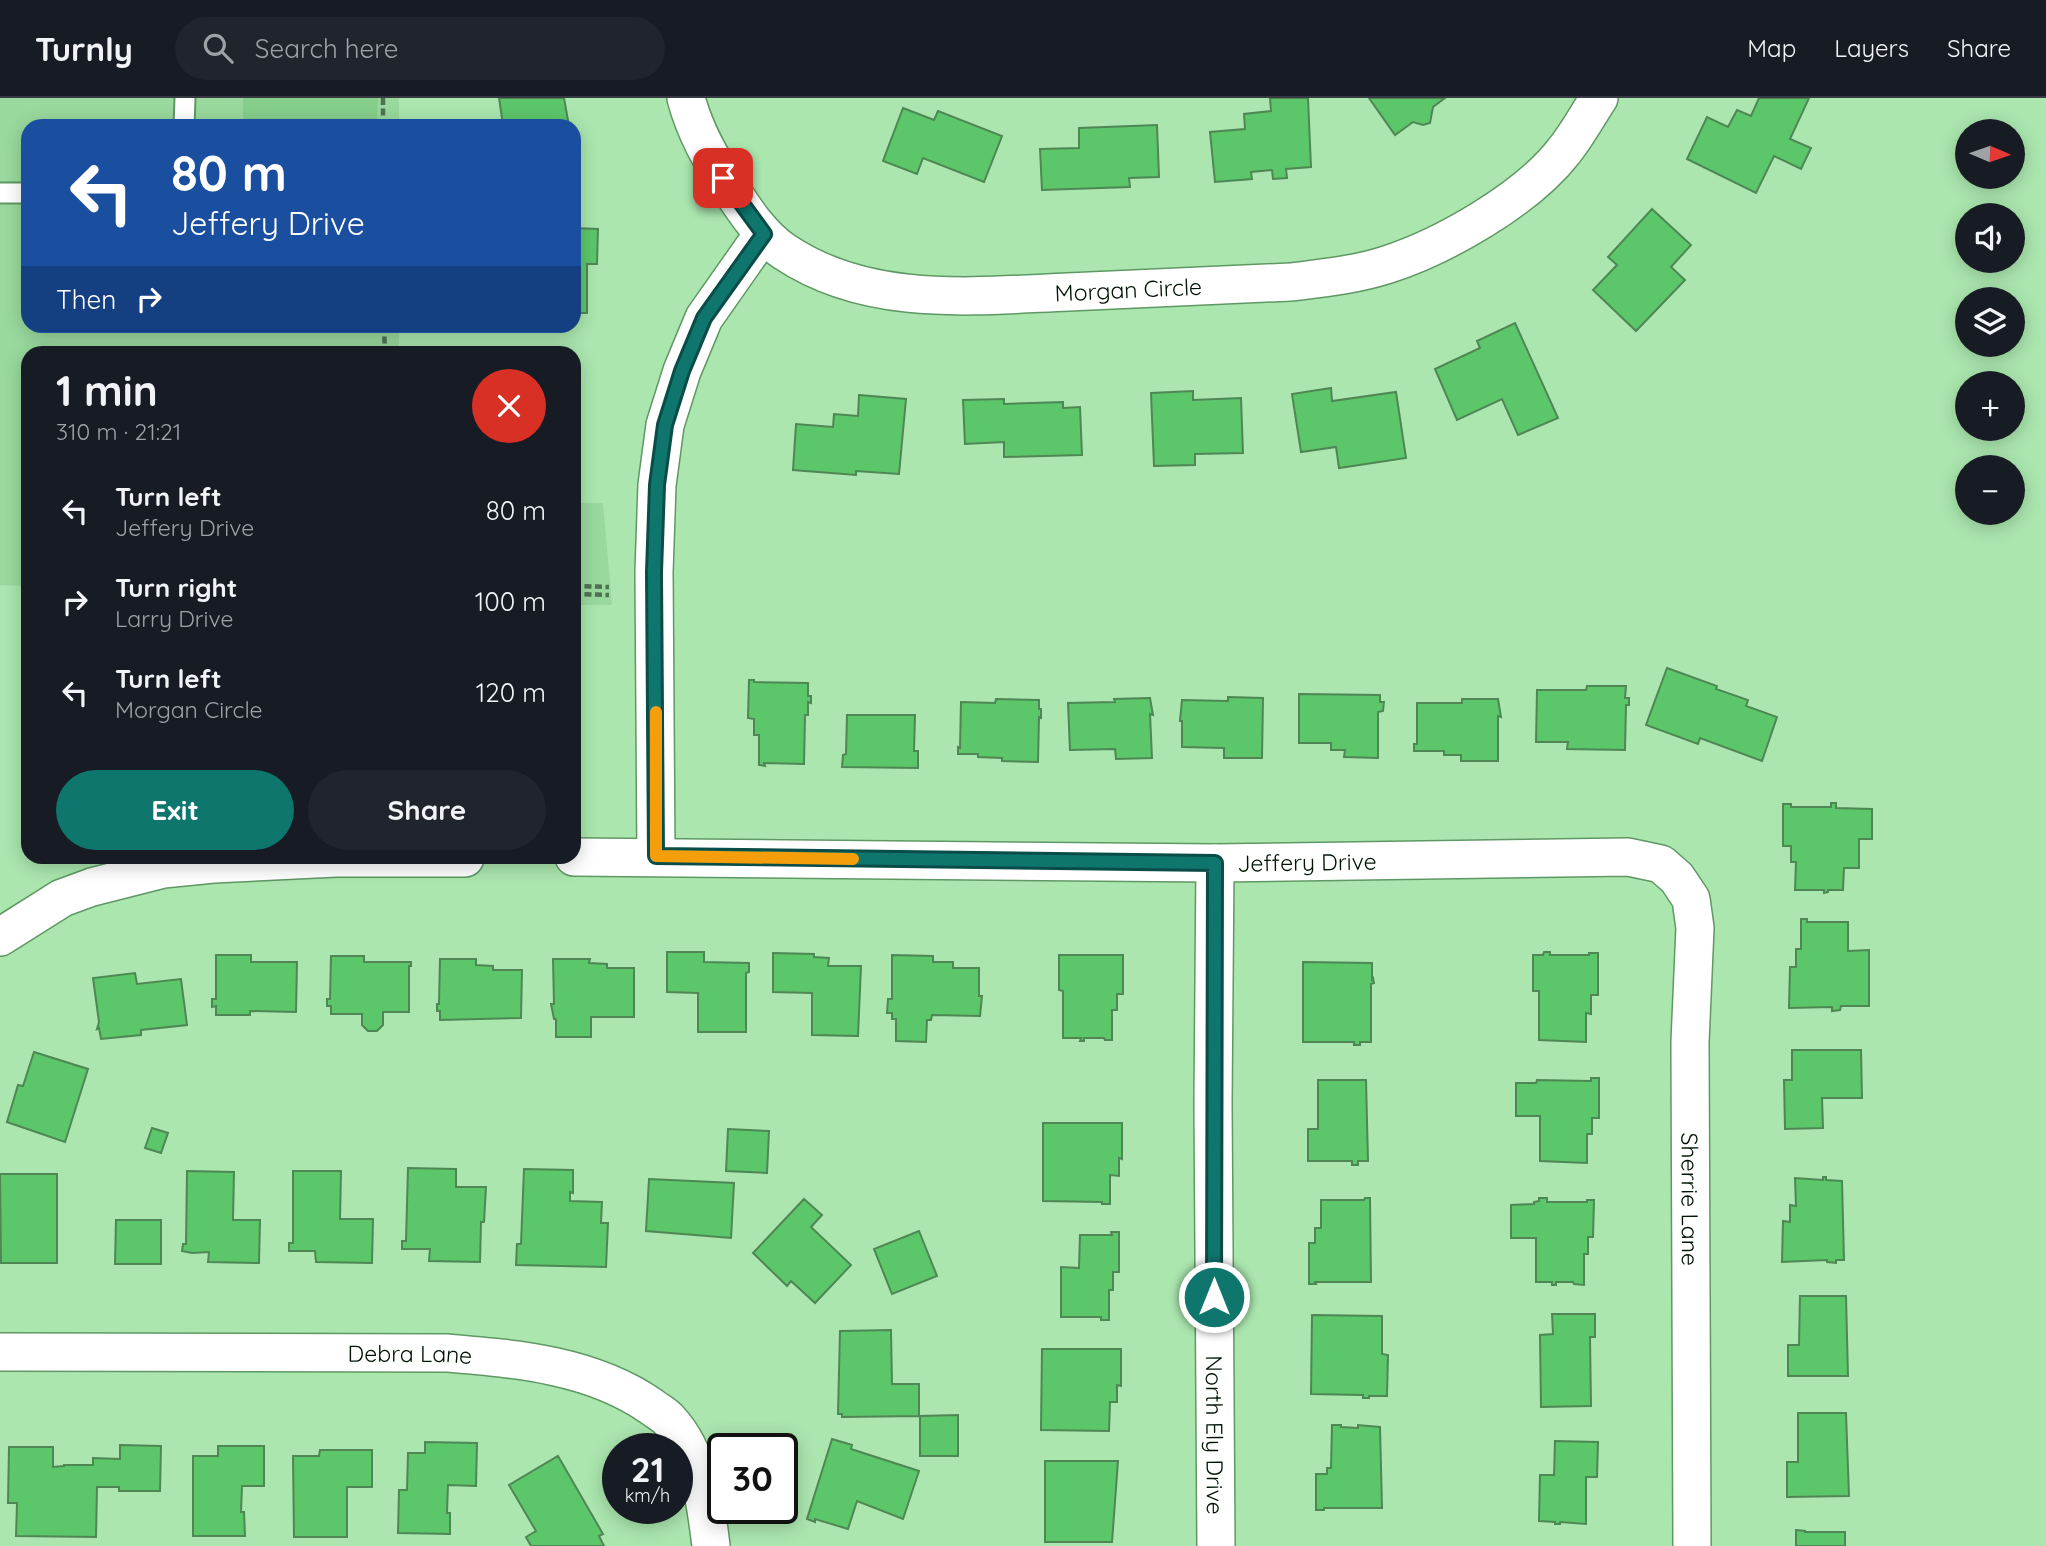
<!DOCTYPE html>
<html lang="en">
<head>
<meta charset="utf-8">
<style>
  :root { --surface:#171b24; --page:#20242c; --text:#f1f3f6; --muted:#9ea1a6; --line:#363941; --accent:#0f766e }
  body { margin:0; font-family:Quicksand,sans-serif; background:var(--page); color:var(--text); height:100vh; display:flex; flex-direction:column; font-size:26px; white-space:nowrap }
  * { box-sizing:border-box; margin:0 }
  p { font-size:23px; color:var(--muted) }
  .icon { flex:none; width:38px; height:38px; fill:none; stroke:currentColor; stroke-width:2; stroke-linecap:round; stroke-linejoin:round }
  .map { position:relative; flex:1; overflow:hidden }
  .panel { position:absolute; left:21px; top:248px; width:560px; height:518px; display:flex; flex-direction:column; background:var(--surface); border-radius:21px; box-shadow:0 4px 18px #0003 }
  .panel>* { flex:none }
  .top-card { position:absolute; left:21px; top:21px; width:560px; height:214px; border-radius:21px; box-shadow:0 4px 18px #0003; background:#1a4fa0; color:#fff; overflow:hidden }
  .needle { width:46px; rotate:92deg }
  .tools { position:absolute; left:1955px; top:21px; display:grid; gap:14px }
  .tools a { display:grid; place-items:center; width:70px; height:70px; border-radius:50%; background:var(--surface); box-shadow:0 4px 18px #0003; font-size:35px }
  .speed { position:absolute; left:602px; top:1335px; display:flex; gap:14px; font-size:35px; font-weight:700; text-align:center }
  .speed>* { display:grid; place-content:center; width:91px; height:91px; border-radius:50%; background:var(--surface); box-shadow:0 4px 18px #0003; line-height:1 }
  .speed small { font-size:18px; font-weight:400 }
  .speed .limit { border:4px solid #111; border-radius:10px; background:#fff; color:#111 }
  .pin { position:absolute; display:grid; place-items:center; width:60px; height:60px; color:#fff; margin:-30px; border-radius:14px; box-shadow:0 4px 10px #0006 }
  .me { position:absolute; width:77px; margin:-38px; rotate:0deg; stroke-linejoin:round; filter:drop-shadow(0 0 5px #0008) }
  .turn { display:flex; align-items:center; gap:24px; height:147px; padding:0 35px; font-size:32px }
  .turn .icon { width:91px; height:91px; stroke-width:2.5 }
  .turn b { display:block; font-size:49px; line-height:60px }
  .then { display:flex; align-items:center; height:66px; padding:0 35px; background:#0003; gap:14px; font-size:26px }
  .round { display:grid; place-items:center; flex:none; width:74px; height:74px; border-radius:37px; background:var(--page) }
  .head { display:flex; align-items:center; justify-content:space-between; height:119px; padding:0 35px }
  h1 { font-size:42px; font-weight:700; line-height:52px }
  .primary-button { display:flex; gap:14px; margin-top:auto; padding:14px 35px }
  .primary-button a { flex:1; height:80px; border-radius:42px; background:var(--accent); color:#fff; font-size:28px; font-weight:700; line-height:80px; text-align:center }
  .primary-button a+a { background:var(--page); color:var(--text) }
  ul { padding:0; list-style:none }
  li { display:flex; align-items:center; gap:21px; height:91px; padding:0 35px }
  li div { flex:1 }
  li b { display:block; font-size:26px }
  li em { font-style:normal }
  header { display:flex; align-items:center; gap:42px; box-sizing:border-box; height:98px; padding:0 35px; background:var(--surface); border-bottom:2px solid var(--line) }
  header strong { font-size:33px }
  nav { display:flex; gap:38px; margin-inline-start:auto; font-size:24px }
  .search { width:490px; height:63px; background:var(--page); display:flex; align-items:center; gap:18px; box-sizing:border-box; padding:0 24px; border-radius:38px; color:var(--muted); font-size:26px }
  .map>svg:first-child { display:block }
  .built { fill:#99d99d }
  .green { fill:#85ce8b }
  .building { fill:#5cc66a; stroke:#4f8754; stroke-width:2 }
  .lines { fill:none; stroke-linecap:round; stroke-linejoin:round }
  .lane-casing { stroke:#5f9864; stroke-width:23 }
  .street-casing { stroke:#5f9864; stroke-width:40 }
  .path { stroke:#4d7350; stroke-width:4.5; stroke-dasharray:7 3.5; stroke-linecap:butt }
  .lane { stroke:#fff; stroke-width:19 }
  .street { stroke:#fff; stroke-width:37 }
  .route-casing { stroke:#0a4d48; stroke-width:18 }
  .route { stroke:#0f766e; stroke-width:12 }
  .slow { stroke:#f59e0b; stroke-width:12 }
  .labels { text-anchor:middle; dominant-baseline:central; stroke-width:5; stroke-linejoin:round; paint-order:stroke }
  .street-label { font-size:23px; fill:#011403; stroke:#b7f3bb }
</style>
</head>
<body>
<header>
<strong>Turnly</strong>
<div class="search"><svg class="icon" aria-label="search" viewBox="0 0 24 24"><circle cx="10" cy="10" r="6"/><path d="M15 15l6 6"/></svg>Search here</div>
<nav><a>Map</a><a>Layers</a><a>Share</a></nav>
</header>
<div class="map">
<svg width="2046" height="1448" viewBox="0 0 2046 1448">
  <rect width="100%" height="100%" fill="#aae6ae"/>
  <!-- built -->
  <path class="built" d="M 0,0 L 399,0 L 399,28 L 28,28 L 28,228 L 399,228 L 399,255 L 28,256 L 28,488 L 0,487 Z
    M 574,405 L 603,405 L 612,507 L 574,507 Z"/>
  <!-- green -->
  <path class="green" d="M 243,0 L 378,0 L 377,28 L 243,28 Z"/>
  <!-- building -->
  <path class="building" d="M 499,0 L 564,0 L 569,28 L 519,28 L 518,25 L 503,27 Z
    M 1270,0 L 1308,0 L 1311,69 L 1286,71 L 1287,80 L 1273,81 L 1272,72 L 1251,74 L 1252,81 L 1215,84 L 1210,34 L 1245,31 L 1244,16 L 1271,13 Z
    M 1369,0 L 1445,0 L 1433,9 L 1430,25 L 1423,27 L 1413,24 L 1395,37 Z
    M 1759,0 L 1809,0 L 1790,41 L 1811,50 L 1801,71 L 1774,58 L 1756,95 L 1687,61 L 1707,19 L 1728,29 L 1737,12 L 1751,18 Z
    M 903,10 L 934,22 L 938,13 L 1002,38 L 984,84 L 923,60 L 917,76 L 883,63 Z
    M 1157,27 L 1159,79 L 1129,80 L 1130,89 L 1042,92 L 1040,51 L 1079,50 L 1079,30 Z
    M 1652,111 L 1691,147 L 1671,169 L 1685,182 L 1636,233 L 1593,192 L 1617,167 L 1608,159 Z
    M 574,130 L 598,131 L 597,166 L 587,166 L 587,215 L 574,215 Z
    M 1515,225 L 1558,320 L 1518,337 L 1502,301 L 1457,322 L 1435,271 L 1480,250 L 1477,243 Z
    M 1331,290 L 1332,303 L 1396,294 L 1406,360 L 1339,370 L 1336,349 L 1301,354 L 1292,296 Z
    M 1193,293 L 1193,302 L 1241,300 L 1243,355 L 1195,356 L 1195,367 L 1154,368 L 1151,295 Z
    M 859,297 L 906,301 L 899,376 L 856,373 L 856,377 L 793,372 L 796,326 L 833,329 L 834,316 L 858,318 Z
    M 1004,301 L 1004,306 L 1063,304 L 1063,310 L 1080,309 L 1082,357 L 1004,359 L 1004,344 L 965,346 L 963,302 Z
    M 1667,570 L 1717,588 L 1716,591 L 1748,602 L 1746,608 L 1777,619 L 1762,663 L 1700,640 L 1698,646 L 1646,627 Z
    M 749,582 L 754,582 L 754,584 L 808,585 L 808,598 L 811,598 L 811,605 L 808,604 L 808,617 L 805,617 L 804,666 L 764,665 L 765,668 L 759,667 L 759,637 L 754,637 L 754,621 L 748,620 Z
    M 1587,588 L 1626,588 L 1625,600 L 1629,600 L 1629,607 L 1626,607 L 1625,652 L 1567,651 L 1568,644 L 1536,644 L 1537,592 L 1586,592 Z
    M 1299,596 L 1380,597 L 1380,604 L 1384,604 L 1383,613 L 1378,614 L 1378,660 L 1344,659 L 1345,652 L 1331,652 L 1331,645 L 1299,645 Z
    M 1228,599 L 1263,600 L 1262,660 L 1224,660 L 1224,650 L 1182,649 L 1182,623 L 1180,623 L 1182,602 L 1228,603 Z
    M 1150,600 L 1153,617 L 1150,616 L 1152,660 L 1116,661 L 1115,651 L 1070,652 L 1068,605 L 1115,604 L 1114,601 Z
    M 996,601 L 1039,602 L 1039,611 L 1041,611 L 1041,620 L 1039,619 L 1038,664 L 1002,663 L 1002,660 L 978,659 L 978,656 L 958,656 L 958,649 L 960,650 L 961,604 L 995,605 Z
    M 1462,601 L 1498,601 L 1501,619 L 1498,618 L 1498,663 L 1461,663 L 1461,657 L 1444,657 L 1444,653 L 1414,653 L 1414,646 L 1417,646 L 1417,605 L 1462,605 Z
    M 847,617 L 915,617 L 914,653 L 918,653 L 918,670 L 842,669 L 843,657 L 846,656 Z
    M 1831,705 L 1836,705 L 1836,710 L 1872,711 L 1872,741 L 1859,741 L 1859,770 L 1844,770 L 1843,792 L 1828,792 L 1828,794 L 1824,795 L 1824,792 L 1795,792 L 1796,764 L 1791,764 L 1791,748 L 1783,748 L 1783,706 L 1791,706 L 1791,709 L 1831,709 Z
    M 1801,821 L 1807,821 L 1807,824 L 1848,824 L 1848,853 L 1869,852 L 1869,908 L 1841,908 L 1840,912 L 1832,913 L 1832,909 L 1789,910 L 1790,869 L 1796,869 L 1796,851 L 1801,851 Z
    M 667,854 L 704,854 L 704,864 L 749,865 L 749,874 L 746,875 L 746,934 L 698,934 L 698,895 L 667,894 Z
    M 1544,854 L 1550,854 L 1550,857 L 1589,857 L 1589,855 L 1598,855 L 1598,897 L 1591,897 L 1591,916 L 1586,915 L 1586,944 L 1539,942 L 1539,893 L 1533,893 L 1533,857 L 1543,857 Z
    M 773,855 L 814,856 L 814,859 L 829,860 L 828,868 L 861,868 L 858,938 L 812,937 L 812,895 L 773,894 Z
    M 216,857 L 251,857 L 251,864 L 297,864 L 296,914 L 250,913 L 250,917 L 216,917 L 216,908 L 212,909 L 212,901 L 216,901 Z
    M 892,857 L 933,858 L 933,864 L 953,864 L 953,870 L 979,870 L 979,898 L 982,898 L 980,918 L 932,917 L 931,922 L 927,922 L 926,944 L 896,943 L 896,921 L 892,921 L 892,915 L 887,915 L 888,901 L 892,901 Z
    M 1059,857 L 1123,857 L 1123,896 L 1117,896 L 1117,912 L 1112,912 L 1112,942 L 1105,942 L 1104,940 L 1084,940 L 1084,943 L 1080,943 L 1081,940 L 1063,940 L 1063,893 L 1059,892 Z
    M 331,858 L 364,858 L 364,864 L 411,864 L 411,868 L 409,868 L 409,914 L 383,914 L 383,927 L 377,933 L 368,933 L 362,927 L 362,916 L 331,916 L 331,908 L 327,908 L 327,901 L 330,901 Z
    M 440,861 L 476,861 L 476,867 L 493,868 L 493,872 L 522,872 L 521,920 L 440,922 L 440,913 L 437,913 L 437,906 L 439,906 Z
    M 553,861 L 590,861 L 589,865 L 607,866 L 607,870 L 634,870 L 634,919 L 591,919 L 591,939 L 556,939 L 556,921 L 554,921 L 551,906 L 554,906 Z
    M 1303,864 L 1372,865 L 1372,881 L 1373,880 L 1374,885 L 1371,886 L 1371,944 L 1360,944 L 1360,947 L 1354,947 L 1354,944 L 1303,944 Z
    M 135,875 L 137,886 L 181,881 L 187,927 L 141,932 L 141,937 L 101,941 L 99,930 L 97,931 L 99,924 L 93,880 Z
    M 1792,952 L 1861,952 L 1862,1000 L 1822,1000 L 1823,1030 L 1785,1031 L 1784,982 L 1792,982 Z
    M 34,954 L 88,971 L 65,1044 L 7,1024 L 18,987 L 23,988 Z
    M 1591,980 L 1599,980 L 1599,1020 L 1592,1020 L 1592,1036 L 1587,1036 L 1587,1065 L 1540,1063 L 1540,1018 L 1516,1018 L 1516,985 L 1536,985 L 1537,982 L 1591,983 Z
    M 1318,982 L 1366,982 L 1368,1063 L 1358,1063 L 1358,1067 L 1352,1067 L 1352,1063 L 1308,1063 L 1308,1031 L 1318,1031 Z
    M 1043,1025 L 1122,1025 L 1122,1061 L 1119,1060 L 1119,1078 L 1110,1077 L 1110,1106 L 1102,1106 L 1102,1104 L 1043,1103 Z
    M 152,1030 L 168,1035 L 161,1055 L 145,1050 Z
    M 728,1031 L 769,1033 L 767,1075 L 726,1073 Z
    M 408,1070 L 456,1071 L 456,1089 L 486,1089 L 484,1124 L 481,1124 L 480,1164 L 429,1163 L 430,1151 L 402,1151 L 402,1143 L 406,1143 Z
    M 524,1071 L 573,1072 L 573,1095 L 570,1094 L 570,1103 L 602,1104 L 601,1125 L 608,1125 L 606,1169 L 516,1167 L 517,1146 L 521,1146 Z
    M 187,1073 L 234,1074 L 233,1122 L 260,1122 L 259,1165 L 208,1164 L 209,1154 L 192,1155 L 182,1153 L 183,1146 L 186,1146 Z
    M 293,1073 L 341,1073 L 340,1121 L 373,1121 L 372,1165 L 316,1164 L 315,1153 L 289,1153 L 289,1145 L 293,1145 Z
    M 0,1076 L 57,1076 L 57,1165 L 1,1165 Z
    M 1823,1079 L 1826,1079 L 1826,1082 L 1842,1083 L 1844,1162 L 1836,1162 L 1836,1165 L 1827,1164 L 1827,1162 L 1782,1164 L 1783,1123 L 1790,1124 L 1790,1107 L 1796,1108 L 1795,1080 L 1823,1082 Z
    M 649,1081 L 734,1085 L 731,1140 L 646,1133 Z
    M 1365,1100 L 1370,1100 L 1371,1184 L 1315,1184 L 1316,1186 L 1309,1186 L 1309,1145 L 1315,1145 L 1315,1130 L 1321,1130 L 1321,1102 L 1364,1102 Z
    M 1539,1100 L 1547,1100 L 1547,1104 L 1587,1104 L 1587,1102 L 1594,1102 L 1593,1139 L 1588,1139 L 1588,1156 L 1584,1156 L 1584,1187 L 1574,1186 L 1573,1184 L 1556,1184 L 1556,1187 L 1552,1187 L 1552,1184 L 1536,1184 L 1536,1140 L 1511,1140 L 1511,1107 L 1534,1106 L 1534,1104 L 1539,1103 Z
    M 804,1101 L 822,1117 L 811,1129 L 851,1167 L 815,1205 L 791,1183 L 787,1188 L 753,1155 Z
    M 116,1122 L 161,1122 L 161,1166 L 115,1166 Z
    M 919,1133 L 937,1178 L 892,1196 L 874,1151 Z
    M 1111,1134 L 1119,1134 L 1119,1174 L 1113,1174 L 1113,1192 L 1109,1192 L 1109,1222 L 1101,1222 L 1101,1219 L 1061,1219 L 1061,1169 L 1079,1170 L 1080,1137 L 1112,1137 Z
    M 1800,1198 L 1846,1198 L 1848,1278 L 1788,1278 L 1788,1247 L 1799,1247 Z
    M 1552,1216 L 1595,1216 L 1595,1239 L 1590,1239 L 1591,1308 L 1541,1309 L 1540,1237 L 1553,1236 Z
    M 1312,1217 L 1382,1218 L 1382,1256 L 1388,1257 L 1387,1298 L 1369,1298 L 1369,1300 L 1363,1300 L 1363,1297 L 1311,1296 Z
    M 891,1232 L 892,1286 L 919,1286 L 919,1318 L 842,1319 L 842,1316 L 838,1316 L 840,1233 Z
    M 1042,1251 L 1121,1251 L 1121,1288 L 1117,1287 L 1117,1304 L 1110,1304 L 1109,1333 L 1041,1332 Z
    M 1798,1315 L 1846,1315 L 1849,1398 L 1787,1399 L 1787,1364 L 1798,1364 Z
    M 958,1317 L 958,1358 L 920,1358 L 920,1318 Z
    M 1332,1327 L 1341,1327 L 1341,1329 L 1358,1330 L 1358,1327 L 1380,1329 L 1382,1410 L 1324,1410 L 1324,1412 L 1316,1412 L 1316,1376 L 1327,1376 L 1327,1370 L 1331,1370 Z
    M 832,1341 L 852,1347 L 851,1351 L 919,1373 L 903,1421 L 857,1403 L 848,1431 L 815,1421 L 815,1424 L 807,1421 Z
    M 1555,1343 L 1598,1344 L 1597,1379 L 1586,1379 L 1586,1426 L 1560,1424 L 1560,1426 L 1555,1426 L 1555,1424 L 1539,1423 L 1540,1377 L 1554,1377 Z
    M 425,1344 L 477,1345 L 476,1388 L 448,1387 L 447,1415 L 450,1415 L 450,1436 L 398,1435 L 399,1392 L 407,1392 L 408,1355 L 425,1355 Z
    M 120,1347 L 161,1348 L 160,1393 L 119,1393 L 119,1389 L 97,1389 L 96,1439 L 16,1438 L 17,1405 L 8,1405 L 9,1349 L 53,1349 L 53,1369 L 64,1368 L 64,1367 L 93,1367 L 93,1360 L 120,1361 Z
    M 218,1348 L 264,1348 L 264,1388 L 242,1388 L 241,1414 L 244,1414 L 245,1438 L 193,1438 L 193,1358 L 218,1358 Z
    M 320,1352 L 372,1352 L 372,1389 L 347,1389 L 347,1439 L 294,1439 L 293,1358 L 319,1358 Z
    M 558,1358 L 603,1436 L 599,1438 L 604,1448 L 531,1448 L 526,1439 L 536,1433 L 509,1387 Z
    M 1045,1363 L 1118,1363 L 1112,1444 L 1045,1444 Z
    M 1796,1432 L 1805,1433 L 1805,1434 L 1845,1434 L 1845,1448 L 1796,1448 Z"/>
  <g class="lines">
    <defs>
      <path id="lane" d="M 184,28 L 185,0
        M 0,95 L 28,95"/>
      <g id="street">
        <path id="s1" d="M 686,0 C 695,34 711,62 730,90 C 745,113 762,139 785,154 C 869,210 973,198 1068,194 C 1143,190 1217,187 1291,184 C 1323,180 1355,177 1386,167 C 1443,149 1527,101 1564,53 C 1577,37 1587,18 1599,0"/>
        <path d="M 656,758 L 654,474 L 657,387 L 665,327 L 682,273 L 704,220 L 763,136"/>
        <path id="s2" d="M 574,759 L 1215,765 L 1628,759 L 1661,766 L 1677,780 L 1691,801 L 1695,830 L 1690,944 L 1692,1448"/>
        <path id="s3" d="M 1215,765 L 1213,1005 L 1216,1448"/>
        <path d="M 0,839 L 62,800 L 92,789 L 163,771 L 213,766 L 336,760 L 465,760"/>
        <path id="s4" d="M 0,1254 L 447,1255 C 518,1261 592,1267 652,1309 C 657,1313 665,1317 669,1322 C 700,1355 706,1406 711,1448"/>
      </g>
    </defs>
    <!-- lane casing -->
    <use href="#lane" class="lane-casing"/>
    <!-- street casing -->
    <use href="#street" class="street-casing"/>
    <!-- path -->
    <path class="path" d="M 383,0 L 383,28
      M 384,228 L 385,256
      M 574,488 L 609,489
      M 574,496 L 609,497"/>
    <!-- lane -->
    <use href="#lane" class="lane"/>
    <!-- street -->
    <use href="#street" class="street"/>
  </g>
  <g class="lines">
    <defs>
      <path id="route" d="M 723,80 L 764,136 L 704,220 L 682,273 L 665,327 L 657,387 L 654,474 L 656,758 L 1215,765 L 1214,1199"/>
    </defs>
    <!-- route casing -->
    <use href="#route" class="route-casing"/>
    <!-- route -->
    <use href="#route" class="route"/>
    <!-- slow -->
    <path class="slow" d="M 656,614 L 656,758 L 853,761"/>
  </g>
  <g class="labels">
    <!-- street labels -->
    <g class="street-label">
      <text stroke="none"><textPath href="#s1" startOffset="537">Morgan Circle</textPath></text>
      <text stroke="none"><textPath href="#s2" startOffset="733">Jeffery Drive</textPath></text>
      <text stroke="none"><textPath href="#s2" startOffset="1435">Sherrie Lane</textPath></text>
      <text stroke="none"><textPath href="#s4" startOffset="410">Debra Lane</textPath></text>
      <text stroke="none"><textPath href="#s3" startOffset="572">North Ely Drive</textPath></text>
    </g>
  </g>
</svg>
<div class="tools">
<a><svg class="needle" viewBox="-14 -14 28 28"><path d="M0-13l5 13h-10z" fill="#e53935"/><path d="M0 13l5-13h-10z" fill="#9ea1a6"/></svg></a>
<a><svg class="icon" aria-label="sound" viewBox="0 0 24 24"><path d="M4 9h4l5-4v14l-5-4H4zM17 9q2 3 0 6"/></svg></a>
<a><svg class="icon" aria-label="layers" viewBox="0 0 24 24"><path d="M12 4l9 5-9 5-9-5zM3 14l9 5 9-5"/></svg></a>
<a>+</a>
<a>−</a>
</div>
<div class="speed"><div>21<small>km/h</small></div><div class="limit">30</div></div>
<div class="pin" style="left:723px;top:80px;background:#d93025"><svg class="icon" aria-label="arrive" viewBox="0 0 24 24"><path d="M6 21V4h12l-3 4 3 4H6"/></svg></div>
<svg class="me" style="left:1214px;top:1199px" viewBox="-20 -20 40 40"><circle r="17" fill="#0f766e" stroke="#fff" stroke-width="3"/><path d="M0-11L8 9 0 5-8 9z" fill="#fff"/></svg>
<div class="top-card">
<div class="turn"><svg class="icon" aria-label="left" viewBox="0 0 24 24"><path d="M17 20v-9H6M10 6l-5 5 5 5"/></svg><div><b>80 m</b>Jeffery Drive</div></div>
<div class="then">Then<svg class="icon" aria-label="right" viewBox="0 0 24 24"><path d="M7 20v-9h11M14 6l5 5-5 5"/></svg></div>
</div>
<section class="panel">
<div class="head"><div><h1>1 min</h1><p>310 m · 21:21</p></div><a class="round" style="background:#d93025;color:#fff"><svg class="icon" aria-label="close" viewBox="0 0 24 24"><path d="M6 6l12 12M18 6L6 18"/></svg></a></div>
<ul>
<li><svg class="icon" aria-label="left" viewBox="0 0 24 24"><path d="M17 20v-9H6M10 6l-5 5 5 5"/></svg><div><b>Turn left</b><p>Jeffery Drive</p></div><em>80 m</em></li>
<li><svg class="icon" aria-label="right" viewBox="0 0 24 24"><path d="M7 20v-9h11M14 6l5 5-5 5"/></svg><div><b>Turn right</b><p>Larry Drive</p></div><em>100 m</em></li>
<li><svg class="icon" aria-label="left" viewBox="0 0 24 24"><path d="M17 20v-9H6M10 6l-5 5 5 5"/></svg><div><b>Turn left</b><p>Morgan Circle</p></div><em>120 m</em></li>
</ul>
<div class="primary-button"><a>Exit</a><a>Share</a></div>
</section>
</div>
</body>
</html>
